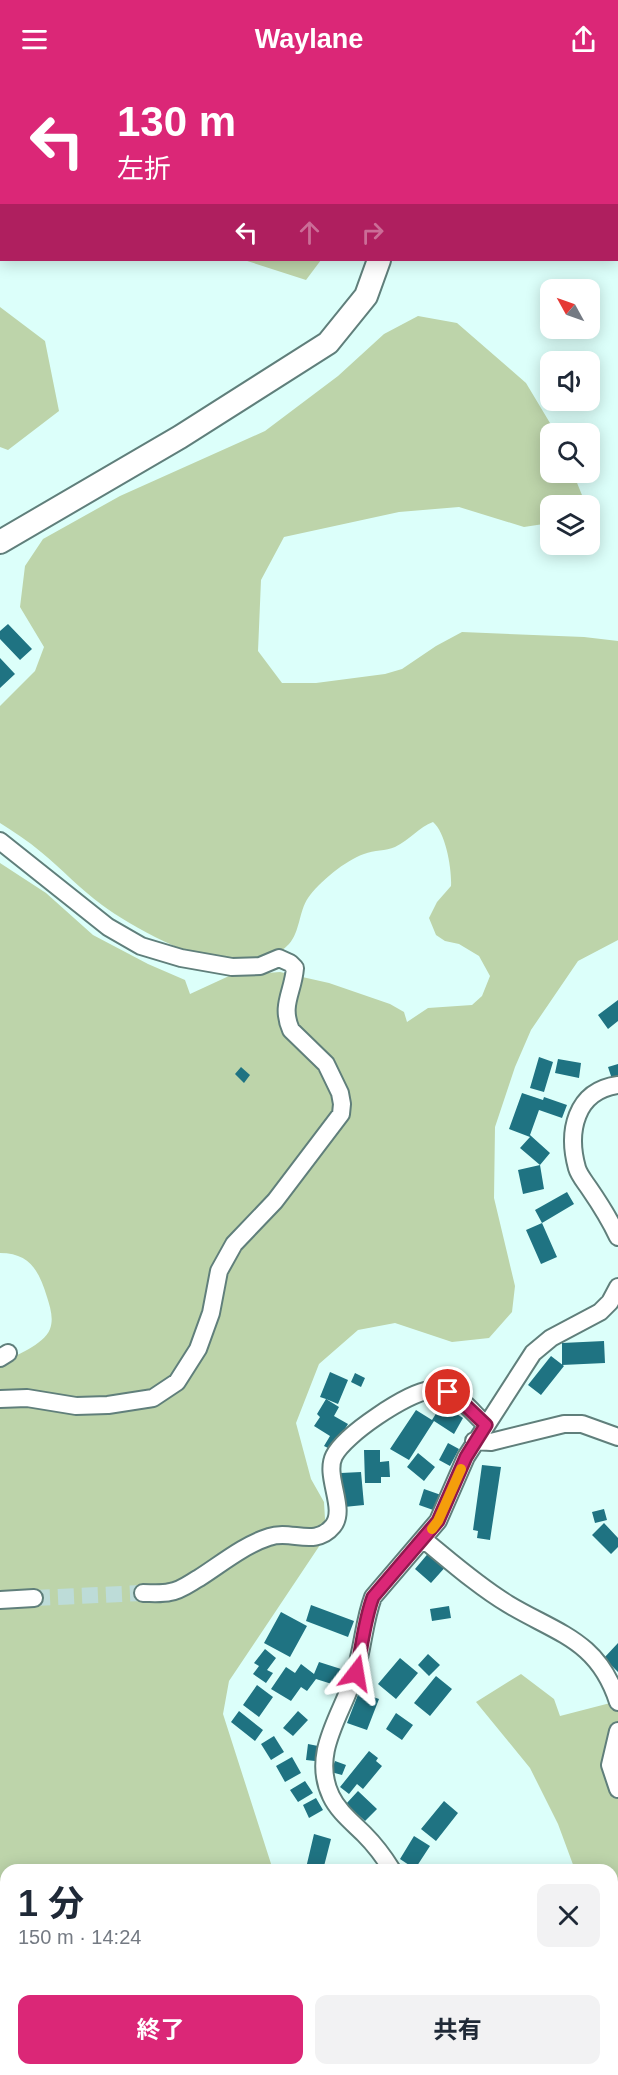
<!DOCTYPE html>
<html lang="ja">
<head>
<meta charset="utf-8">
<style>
  :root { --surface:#fff; --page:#f2f2f3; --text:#1f2937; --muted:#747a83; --accent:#db2777 }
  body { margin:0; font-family:Arial,"Noto Sans JP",sans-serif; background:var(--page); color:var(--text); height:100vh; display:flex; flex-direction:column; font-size:22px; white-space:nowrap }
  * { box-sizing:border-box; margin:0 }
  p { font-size:20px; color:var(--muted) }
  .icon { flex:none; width:33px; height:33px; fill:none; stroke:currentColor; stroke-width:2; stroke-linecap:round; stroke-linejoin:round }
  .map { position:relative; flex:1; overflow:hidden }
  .side { position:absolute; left:0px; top:1786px; width:618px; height:212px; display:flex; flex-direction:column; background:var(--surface); border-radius:18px 18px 0 0; box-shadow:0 3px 15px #0003 }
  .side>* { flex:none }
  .top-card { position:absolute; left:0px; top:0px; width:618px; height:183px; box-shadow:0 3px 15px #0003; background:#db2777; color:#fff; overflow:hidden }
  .needle { width:39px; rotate:310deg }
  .tools { position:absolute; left:540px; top:201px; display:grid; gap:12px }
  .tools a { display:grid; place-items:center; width:60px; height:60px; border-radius:12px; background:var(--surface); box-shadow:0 3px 15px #0003; font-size:30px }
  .pin { position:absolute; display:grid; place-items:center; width:51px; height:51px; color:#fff; margin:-26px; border:3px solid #fff; border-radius:50%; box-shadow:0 2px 6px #0007 }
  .me { position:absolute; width:66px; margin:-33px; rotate:14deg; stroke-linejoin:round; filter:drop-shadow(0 0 4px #0008) }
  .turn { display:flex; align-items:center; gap:21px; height:126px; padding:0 18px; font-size:27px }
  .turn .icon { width:78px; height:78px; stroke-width:2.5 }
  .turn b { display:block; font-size:42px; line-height:51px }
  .lanes { display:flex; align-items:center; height:57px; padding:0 18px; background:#0003; justify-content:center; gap:30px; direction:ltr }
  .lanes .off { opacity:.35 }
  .round { display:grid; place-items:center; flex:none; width:63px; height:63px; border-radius:12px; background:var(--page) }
  .head { display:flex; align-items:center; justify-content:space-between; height:102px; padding:0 18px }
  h1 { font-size:36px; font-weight:700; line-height:45px }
  .cta { display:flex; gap:12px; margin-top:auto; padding:12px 18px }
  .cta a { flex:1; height:69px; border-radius:12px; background:var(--accent); color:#fff; font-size:24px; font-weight:700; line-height:69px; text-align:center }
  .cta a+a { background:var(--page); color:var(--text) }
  header { display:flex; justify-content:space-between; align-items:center; height:78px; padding:0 18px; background:var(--accent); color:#fff; font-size:27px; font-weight:700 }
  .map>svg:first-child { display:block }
  .green { fill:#bdd4aa }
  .building { fill:#1f7382 }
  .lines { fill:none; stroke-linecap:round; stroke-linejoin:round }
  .street-tunnel { stroke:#bddcd8; stroke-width:16; stroke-dasharray:16 8; stroke-linecap:butt }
  .street-casing { stroke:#607f7b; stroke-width:20 }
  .secondary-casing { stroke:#607f7b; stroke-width:26 }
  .street { stroke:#fff; stroke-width:16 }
  .secondary { stroke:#fff; stroke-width:22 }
  .route-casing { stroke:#8e194d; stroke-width:15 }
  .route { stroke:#db2777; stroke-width:10 }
  .slow { stroke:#f59e0b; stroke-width:10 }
</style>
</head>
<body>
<header><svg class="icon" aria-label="menu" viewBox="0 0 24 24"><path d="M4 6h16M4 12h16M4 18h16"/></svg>Waylane<svg class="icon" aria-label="share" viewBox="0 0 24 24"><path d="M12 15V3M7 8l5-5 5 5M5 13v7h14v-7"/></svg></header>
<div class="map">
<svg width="618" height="1997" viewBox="0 0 618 1997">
  <rect width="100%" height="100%" fill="#dcfffa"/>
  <!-- green -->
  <path class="green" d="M 244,182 L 321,182 L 306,202 Z
    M 0,229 L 45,263 L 59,333 L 8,372 L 0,369 Z
    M 418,238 L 457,245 L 526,305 L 556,355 L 550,356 L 550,394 L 573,395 L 584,422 L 582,427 L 550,428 L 550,445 L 524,449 L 459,429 L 399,434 L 284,459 L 261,502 L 258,573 L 282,605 L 316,605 L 385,596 L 402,591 L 436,568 L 462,554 L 584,559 L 618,563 L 618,862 L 578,883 L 531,952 L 515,989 L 495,1049 L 494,1120 L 515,1208 L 512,1234 L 489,1260 L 452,1264 L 395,1245 L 358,1252 L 319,1286 L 296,1345 L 311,1401 L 324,1424 L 326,1458 L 229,1603 L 223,1636 L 273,1792 L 6,1792 L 6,1992 L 294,1992 L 295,1997 L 0,1997 L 0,1285 C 14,1278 44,1267 50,1251 C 54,1240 50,1229 47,1219 C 39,1193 30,1175 0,1175 L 0,785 L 46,815 L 93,857 L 148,886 L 185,902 L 190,916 L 229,898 L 280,894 L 329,905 L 390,926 L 404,934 L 407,944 L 428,930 L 472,927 L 482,918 L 490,898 L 479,878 L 459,866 L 445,863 L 436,857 L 429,840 L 437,824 L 451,808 C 452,792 446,755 433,744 C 419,749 410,762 395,769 C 386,773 374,772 364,776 C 346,782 319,804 308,820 C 299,833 300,854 289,866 C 245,913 143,857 102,827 C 80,811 62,791 41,774 C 28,763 14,754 0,745 L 0,628 L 35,593 L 44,569 L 20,529 L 25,488 L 43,461 L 120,418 L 265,353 L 338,298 L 384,256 Z
    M 521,1596 L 554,1621 L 560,1638 L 618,1623 L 618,1890 L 612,1886 L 612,1792 L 575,1792 L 558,1746 L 530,1690 L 476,1624 Z"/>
  <!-- building -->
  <path class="building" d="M 8,546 L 32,571 L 20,582 L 0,561 L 0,553 Z
    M 0,580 L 15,596 L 0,610 Z
    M 618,922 L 618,943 L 608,951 L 598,937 Z
    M 539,979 L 553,984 L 544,1014 L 530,1010 Z
    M 558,981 L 581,985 L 579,1000 L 555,995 Z
    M 618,986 L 618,999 L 612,1001 L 608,989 Z
    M 241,989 L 250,997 L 244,1005 L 235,996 Z
    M 522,1015 L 543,1022 L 544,1019 L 567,1027 L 562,1040 L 539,1032 L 530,1057 L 550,1075 L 540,1087 L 544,1111 L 523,1116 L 518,1092 L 540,1087 L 520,1070 L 530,1059 L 509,1051 Z
    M 567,1114 L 574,1126 L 542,1145 L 557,1179 L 541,1186 L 526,1152 L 542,1145 L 535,1132 Z
    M 604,1263 L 605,1285 L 562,1287 L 562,1265 Z
    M 551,1278 L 564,1288 L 541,1317 L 528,1307 Z
    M 330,1294 L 348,1302 L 338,1326 L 326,1321 L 339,1329 L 334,1338 L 348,1346 L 332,1372 L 324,1368 L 330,1358 L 314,1348 L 320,1339 L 317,1336 L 326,1321 L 320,1319 Z
    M 355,1295 L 365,1300 L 361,1309 L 351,1304 Z
    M 442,1326 L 463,1340 L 454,1356 L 434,1343 L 409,1382 L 390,1371 L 416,1332 L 432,1342 Z
    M 448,1365 L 459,1371 L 450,1388 L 439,1382 Z
    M 364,1372 L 380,1372 L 380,1384 L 389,1383 L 390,1399 L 381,1399 L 381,1405 L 365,1405 Z
    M 418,1375 L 435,1389 L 424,1403 L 407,1389 Z
    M 482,1387 L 501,1389 L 490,1462 L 477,1460 L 478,1453 L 473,1452 Z
    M 361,1394 L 364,1427 L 344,1429 L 341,1395 Z
    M 424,1411 L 441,1417 L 436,1433 L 419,1427 Z
    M 604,1431 L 607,1442 L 595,1445 L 592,1434 Z
    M 604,1445 L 618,1460 L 618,1469 L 611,1476 L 592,1457 Z
    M 431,1472 L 448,1486 L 431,1505 L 415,1491 Z
    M 311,1527 L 354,1543 L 348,1559 L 306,1543 Z
    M 449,1528 L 451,1540 L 432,1543 L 430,1531 Z
    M 281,1534 L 307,1548 L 290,1579 L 264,1565 Z
    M 618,1565 L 618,1594 L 604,1580 Z
    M 265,1571 L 276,1580 L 267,1592 L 273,1595 L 266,1605 L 253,1596 L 259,1588 L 254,1585 Z
    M 428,1576 L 440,1587 L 429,1598 L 418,1587 Z
    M 400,1580 L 418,1595 L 396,1621 L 378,1606 Z
    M 319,1584 L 341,1591 L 335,1607 L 316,1601 L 307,1613 L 301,1609 L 291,1623 L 271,1611 L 286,1589 L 295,1595 L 301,1586 L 314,1596 Z
    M 436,1598 L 452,1611 L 430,1638 L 414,1625 Z
    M 257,1607 L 273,1619 L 259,1639 L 243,1627 Z
    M 359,1614 L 379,1621 L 367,1652 L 347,1645 Z
    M 239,1633 L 263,1652 L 255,1663 L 231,1644 Z
    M 298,1633 L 308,1642 L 293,1658 L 283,1650 Z
    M 396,1635 L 413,1647 L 402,1662 L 386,1651 Z
    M 274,1658 L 284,1674 L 271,1682 L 261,1666 Z
    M 308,1666 L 318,1668 L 315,1683 L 306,1682 Z
    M 369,1673 L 378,1680 L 376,1683 L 382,1688 L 363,1711 L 357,1706 L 349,1716 L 340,1709 Z
    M 292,1679 L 301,1695 L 285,1704 L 276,1688 Z
    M 335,1683 L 346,1687 L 342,1697 L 331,1694 Z
    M 305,1703 L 313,1715 L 298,1724 L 290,1712 Z
    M 358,1713 L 377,1731 L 365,1743 L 346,1726 Z
    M 316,1720 L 323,1732 L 309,1740 L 303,1727 Z
    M 444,1723 L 458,1735 L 436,1763 L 421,1751 Z
    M 314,1756 L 331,1761 L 323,1792 L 306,1790 Z
    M 414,1758 L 430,1768 L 415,1791 L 400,1781 Z
    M 313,1992 L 339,1992 L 338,1997 L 312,1997 Z
    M 518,1992 L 553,1992 L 553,1997 L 517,1997 Z"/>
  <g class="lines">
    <!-- street-tunnel -->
    <path class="street-tunnel" d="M 34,1520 L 143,1515"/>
    <defs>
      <path id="street" d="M 0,763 L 108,849 L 141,868 L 181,880 L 232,889 L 260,888 L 279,880 L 290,885 L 295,890 C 293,915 280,927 291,952 L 326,986 L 340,1015 L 342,1026 L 341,1036 L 275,1123 L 234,1166 L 219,1193 L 211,1235 L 198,1271 L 177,1304 L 153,1320 L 108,1327 L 76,1328 L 27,1320 L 0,1321
        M 618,1007 C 575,1013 567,1054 577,1090 C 579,1097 585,1104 589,1110 C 600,1126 610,1142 618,1159
        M 0,1280 L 8,1275
        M 474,1363 L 491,1364 L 564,1346 L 582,1346 L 618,1359
        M 423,1461 C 450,1483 478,1508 508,1526 C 558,1556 598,1562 618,1624
        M 143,1515 C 152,1515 162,1516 170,1514 C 180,1513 190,1505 199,1500 C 221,1486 244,1467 269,1459 C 291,1451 315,1470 333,1448 C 347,1431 324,1398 334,1378 C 344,1357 407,1315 430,1312 C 434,1311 443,1313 448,1314 C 463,1321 474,1336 486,1347
        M 0,1522 L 34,1520
        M 618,1653 L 610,1687 L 618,1711
        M 392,1792 C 384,1779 375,1767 364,1756 C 352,1744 338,1733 331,1718 C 310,1674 343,1636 355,1595 C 363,1570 364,1543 373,1519 L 438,1443 L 466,1379 L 533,1275 L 551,1260 L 600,1234 L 610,1224 L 618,1209
        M 612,1980 L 618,1983
        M 437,1992 L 440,1997"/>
      <path id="secondary" d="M 411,2 L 411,0
        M 0,464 L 180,359 L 328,265 L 366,218 L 379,182"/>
    </defs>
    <!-- street casing -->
    <use href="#street" class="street-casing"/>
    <!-- secondary casing -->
    <use href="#secondary" class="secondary-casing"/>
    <!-- street -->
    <use href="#street" class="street"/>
    <!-- secondary -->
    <use href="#secondary" class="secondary"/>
  </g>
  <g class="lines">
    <defs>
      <path id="route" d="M 356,1595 C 362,1570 364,1543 373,1519 L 438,1443 L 466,1379 L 486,1347 L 463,1325 L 448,1314"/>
    </defs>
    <!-- route casing -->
    <use href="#route" class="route-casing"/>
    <!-- route -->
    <use href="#route" class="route"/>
    <!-- slow -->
    <path class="slow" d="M 432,1451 L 438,1443 L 461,1391"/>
  </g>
</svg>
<div class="tools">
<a><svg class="needle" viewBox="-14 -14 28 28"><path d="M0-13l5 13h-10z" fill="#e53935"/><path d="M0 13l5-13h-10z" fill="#747a83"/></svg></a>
<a><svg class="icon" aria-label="sound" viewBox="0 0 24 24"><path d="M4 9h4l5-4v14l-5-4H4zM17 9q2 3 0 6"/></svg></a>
<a><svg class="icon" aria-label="search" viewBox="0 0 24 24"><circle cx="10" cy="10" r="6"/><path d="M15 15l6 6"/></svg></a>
<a><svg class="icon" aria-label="layers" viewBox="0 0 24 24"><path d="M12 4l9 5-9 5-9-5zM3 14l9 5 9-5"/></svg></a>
</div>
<div class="pin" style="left:448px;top:1314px;background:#d93025"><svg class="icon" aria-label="arrive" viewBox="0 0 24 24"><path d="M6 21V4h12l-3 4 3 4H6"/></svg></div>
<svg class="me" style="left:356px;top:1595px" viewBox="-20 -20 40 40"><path d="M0-17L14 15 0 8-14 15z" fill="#db2777" stroke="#fff" stroke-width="4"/></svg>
<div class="top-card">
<div class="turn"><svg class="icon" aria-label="left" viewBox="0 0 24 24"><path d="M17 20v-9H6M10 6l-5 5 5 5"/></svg><div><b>130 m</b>左折</div></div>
<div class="lanes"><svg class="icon" aria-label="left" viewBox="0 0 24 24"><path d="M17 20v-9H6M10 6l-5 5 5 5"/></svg><svg class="icon off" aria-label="ahead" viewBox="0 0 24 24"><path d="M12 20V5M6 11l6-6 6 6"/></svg><svg class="icon off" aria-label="right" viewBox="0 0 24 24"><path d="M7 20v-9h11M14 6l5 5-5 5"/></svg></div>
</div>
<section class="side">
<div class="head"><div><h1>1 分</h1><p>150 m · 14:24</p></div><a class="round"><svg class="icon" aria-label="close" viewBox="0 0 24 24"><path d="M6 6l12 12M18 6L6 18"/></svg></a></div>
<div class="cta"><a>終了</a><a>共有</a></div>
</section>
</div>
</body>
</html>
